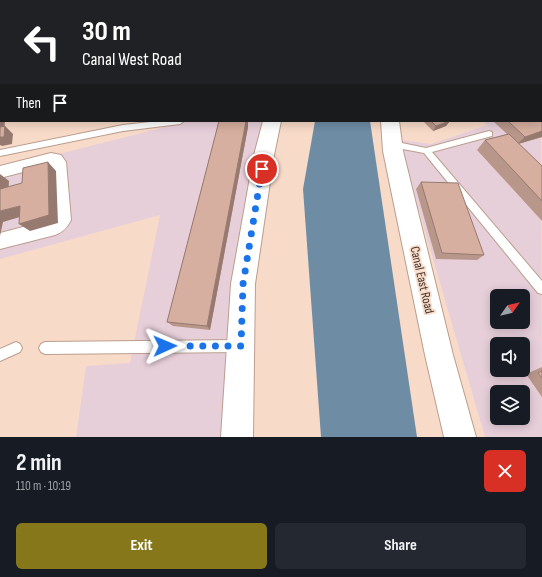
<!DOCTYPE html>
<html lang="en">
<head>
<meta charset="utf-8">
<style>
  :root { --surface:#171b24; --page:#242831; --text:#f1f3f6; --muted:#9ea1a6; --accent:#85771a }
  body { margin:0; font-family:"Sofia Sans Condensed",sans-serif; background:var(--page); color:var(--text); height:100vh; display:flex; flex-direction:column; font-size:15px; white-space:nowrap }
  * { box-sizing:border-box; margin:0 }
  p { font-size:13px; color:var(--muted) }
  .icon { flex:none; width:22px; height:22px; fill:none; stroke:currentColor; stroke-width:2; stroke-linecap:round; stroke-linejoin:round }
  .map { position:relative; height:437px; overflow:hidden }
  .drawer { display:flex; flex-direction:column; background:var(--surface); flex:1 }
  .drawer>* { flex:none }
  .guide { position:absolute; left:0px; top:0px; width:542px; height:122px; box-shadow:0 2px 10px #0003; background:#202124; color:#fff; overflow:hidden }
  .needle { width:26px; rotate:56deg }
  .controls { position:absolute; left:490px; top:289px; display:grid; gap:8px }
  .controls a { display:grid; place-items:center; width:40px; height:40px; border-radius:6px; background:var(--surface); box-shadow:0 2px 10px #0003; font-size:20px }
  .pin { position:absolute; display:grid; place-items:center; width:34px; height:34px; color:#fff; margin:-17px; border:2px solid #fff; border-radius:50%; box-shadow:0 1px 4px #0007 }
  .me { position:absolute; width:44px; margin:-22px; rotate:89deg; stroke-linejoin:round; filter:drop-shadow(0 0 3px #0008) }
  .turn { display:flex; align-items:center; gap:14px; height:84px; padding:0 16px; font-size:18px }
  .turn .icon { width:52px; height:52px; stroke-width:2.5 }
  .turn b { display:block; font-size:28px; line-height:34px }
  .then { display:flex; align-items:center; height:38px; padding:0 16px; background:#0003; gap:8px; font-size:15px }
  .round { display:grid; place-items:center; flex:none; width:42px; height:42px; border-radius:6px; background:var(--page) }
  .overview { display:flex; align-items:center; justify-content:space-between; height:68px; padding:0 16px }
  h1 { font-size:24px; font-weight:700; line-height:30px }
  .button { display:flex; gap:8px; margin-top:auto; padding:8px 16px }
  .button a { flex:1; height:46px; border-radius:6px; background:var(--accent); color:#fff; font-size:16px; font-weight:700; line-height:46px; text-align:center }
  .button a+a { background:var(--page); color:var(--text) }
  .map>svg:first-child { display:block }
  .industrial { fill:#e7cfda; fill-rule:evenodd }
  .water { fill:#6e8da5 }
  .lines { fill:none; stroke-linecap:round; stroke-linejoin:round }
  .lane-casing { stroke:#bb9e8e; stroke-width:2 }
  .street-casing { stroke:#bb9e8e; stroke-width:2 }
  .secondary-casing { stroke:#bb9e8e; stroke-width:2 }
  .lane { fill:#fff; fill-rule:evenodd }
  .street { fill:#fff; fill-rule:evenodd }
  .secondary { fill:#fff; fill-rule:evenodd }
  .rail { stroke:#857267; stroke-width:2 }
  .wall { fill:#b8968a }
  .shaded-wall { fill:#967a70 }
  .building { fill:#d6afa0; stroke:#967a70 }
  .route { stroke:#1a73e8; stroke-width:7; stroke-dasharray:0 12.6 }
  .labels { text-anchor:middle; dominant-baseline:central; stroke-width:3.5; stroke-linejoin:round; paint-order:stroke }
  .street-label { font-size:13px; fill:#41352e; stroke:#f8dac8 }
</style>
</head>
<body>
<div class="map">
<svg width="542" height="437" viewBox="0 0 542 437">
  <rect width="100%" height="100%" fill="#f8dac8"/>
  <!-- industrial -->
  <path class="industrial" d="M 541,110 L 542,437 L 485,437 L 401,149 L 401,140 L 431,144 L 487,125 L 483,121 L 541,121 ZM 497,296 L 523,296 L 523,322 L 497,322 ZM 497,344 L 523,344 L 523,370 L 497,370 ZM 497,392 L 523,392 L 523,418 L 497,418 Z
    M 174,121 L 263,121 L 230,290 L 221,437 L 76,437 L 86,366 L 130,363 L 160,215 L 0,259 L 0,169 L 173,125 Z"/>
  <!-- water -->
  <path class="water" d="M 315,121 L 370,121 L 417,437 L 321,437 L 303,189 Z"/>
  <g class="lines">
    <defs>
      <path id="lane" d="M 127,0 L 133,0 L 134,1 L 128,1 Z
        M 541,72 L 542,72 L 542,76 L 541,76 Z
        M 159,121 L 184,121 L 180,124 L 123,131 L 0,156 L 0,150 L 123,125 Z
        M 489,131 L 492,132 L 492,136 L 432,152 L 542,281 L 542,294 L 538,293 L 424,153 L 392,147 L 388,144 L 392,141 L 426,148 Z
        M 239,340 L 243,342 L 245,346 L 243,350 L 239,352 L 45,354 L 41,352 L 39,348 L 41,344 L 45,342 Z
        M 16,342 L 20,344 L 22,348 L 20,352 L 0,361 L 0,349 Z"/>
      <path id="street" d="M 0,69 L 1,69 L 1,77 L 0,77 Z
        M 51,153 L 61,155 L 66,162 L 71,220 C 67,228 63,232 55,235 L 0,249 L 0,233 L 50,220 L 53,217 L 50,165 L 0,178 L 0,166 Z"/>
      <path id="secondary" d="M 298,0 L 310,0 L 310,1 L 298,1 Z
        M 377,0 L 389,0 L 389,1 L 377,1 Z
        M 263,121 L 281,121 L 274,155 L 255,284 L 253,437 L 221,437 L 231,284 L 254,155 Z
        M 381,121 L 399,121 L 403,151 L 453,355 L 476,437 L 444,437 L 425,355 L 383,151 Z"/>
    </defs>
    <!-- lane casing -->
    <use href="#lane" class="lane-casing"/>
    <!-- street casing -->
    <use href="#street" class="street-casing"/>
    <!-- secondary casing -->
    <use href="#secondary" class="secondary-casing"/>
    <!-- lane -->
    <use href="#lane" class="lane"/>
    <!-- street -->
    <use href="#street" class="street"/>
    <!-- secondary -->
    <use href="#secondary" class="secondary"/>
    <!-- rail -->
    <path class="rail" d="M 452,1 L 454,0"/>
  </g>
  <!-- wall -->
  <path class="wall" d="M 530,0 L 542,0 L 542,2 Z
    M 541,5 L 542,7 L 542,27 L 541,27 Z
    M 541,47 L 542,47 L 542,60 L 541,60 Z
    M 219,121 L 248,121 L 248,127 L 210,330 L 173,326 L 167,322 Z
    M 423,121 L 450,121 L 446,126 L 433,131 Z
    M 493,121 L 541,121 L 542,137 L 519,144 L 542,166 L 542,221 L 477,150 L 485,140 L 507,134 Z
    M 421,182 L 484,255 L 477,260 L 436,259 L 416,189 Z
    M 542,367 L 542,397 L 526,374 Z"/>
  <!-- shaded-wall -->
  <path class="shaded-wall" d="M 90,0 L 96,0 L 97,1 L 85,1 Z
    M 0,4 L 1,4 L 1,10 L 0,11 Z
    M 1,63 L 1,70 L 0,70 L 0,64 Z
    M 1,91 L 1,121 L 5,121 L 4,130 L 5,126 L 13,134 L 12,144 L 2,146 L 0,145 L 0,97 Z
    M 246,121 L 248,121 L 248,127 L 210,330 L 207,326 Z
    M 450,121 L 446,126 L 433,131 L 436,126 Z
    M 542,131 L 542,137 L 517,144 L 525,137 Z
    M 48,162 L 56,171 L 58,223 L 30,231 L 19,224 Z
    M 0,174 L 9,181 L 8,198 L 0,192 Z
    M 20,206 L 30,214 L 3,222 L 0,236 L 0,211 Z"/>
  <!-- building -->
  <path class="building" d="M 0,0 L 8,0 L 8,1 L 1,1 L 1,4 L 0,4 Z
    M 12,0 L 29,0 L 24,1 L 13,1 Z
    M 76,0 L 90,0 L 85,1 L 76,1 Z
    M 541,5 L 542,7 L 542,21 L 541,21 Z
    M 0,18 L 1,18 L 1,25 L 0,26 Z
    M 0,27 L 1,27 L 1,34 L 0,34 Z
    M 541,31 L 542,31 L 542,40 L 541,40 Z
    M 1,35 L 1,43 L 0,44 L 0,36 Z
    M 0,45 L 1,45 L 1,54 L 0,54 Z
    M 541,47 L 542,47 L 542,54 L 541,54 Z
    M 0,55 L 1,55 L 1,63 L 0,64 Z
    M 0,82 L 1,82 L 1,91 L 0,97 Z
    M 541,114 L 542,114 L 542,131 L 525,137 L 508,121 L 541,121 Z
    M 219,121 L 246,121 L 207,326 L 167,322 Z
    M 431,121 L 450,121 L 436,126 Z
    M 5,126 L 4,137 L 0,137 L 0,127 Z
    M 509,134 L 542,166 L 542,201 L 485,140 Z
    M 48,162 L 49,215 L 19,224 L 20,206 L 0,211 L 0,189 L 22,183 L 23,168 Z
    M 421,182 L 458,183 L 484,255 L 442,253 Z
    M 542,371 L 542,378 L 538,373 Z"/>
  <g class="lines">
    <!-- route -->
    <path class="route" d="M 165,346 L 241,346 L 243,284 L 262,169"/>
  </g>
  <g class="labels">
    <!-- street labels -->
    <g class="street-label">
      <text transform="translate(422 280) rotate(77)">Canal East Road</text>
    </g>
  </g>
</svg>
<div class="controls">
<a><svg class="needle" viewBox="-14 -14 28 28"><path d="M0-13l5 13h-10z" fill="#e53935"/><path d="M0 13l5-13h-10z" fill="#9ea1a6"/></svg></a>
<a><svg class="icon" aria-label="sound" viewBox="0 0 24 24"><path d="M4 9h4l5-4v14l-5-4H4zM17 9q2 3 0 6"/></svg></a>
<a><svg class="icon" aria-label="layers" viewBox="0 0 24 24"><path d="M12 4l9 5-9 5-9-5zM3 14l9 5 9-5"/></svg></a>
</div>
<div class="pin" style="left:262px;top:169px;background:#d93025"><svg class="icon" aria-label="arrive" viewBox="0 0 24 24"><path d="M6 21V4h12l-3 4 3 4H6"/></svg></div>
<svg class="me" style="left:165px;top:346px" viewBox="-20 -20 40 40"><path d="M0-17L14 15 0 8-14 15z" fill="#1a73e8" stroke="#fff" stroke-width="4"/></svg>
<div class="guide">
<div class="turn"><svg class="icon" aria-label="left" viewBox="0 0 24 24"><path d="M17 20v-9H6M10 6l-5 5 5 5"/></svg><div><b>30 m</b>Canal West Road</div></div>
<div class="then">Then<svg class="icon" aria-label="arrive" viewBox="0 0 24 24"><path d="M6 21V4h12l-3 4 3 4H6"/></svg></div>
</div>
</div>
<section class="drawer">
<div class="overview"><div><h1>2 min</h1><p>110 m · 10:19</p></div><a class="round" style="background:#d93025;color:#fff"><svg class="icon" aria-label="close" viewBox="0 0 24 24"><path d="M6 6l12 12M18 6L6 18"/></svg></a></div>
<div class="button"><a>Exit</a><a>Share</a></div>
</section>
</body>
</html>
